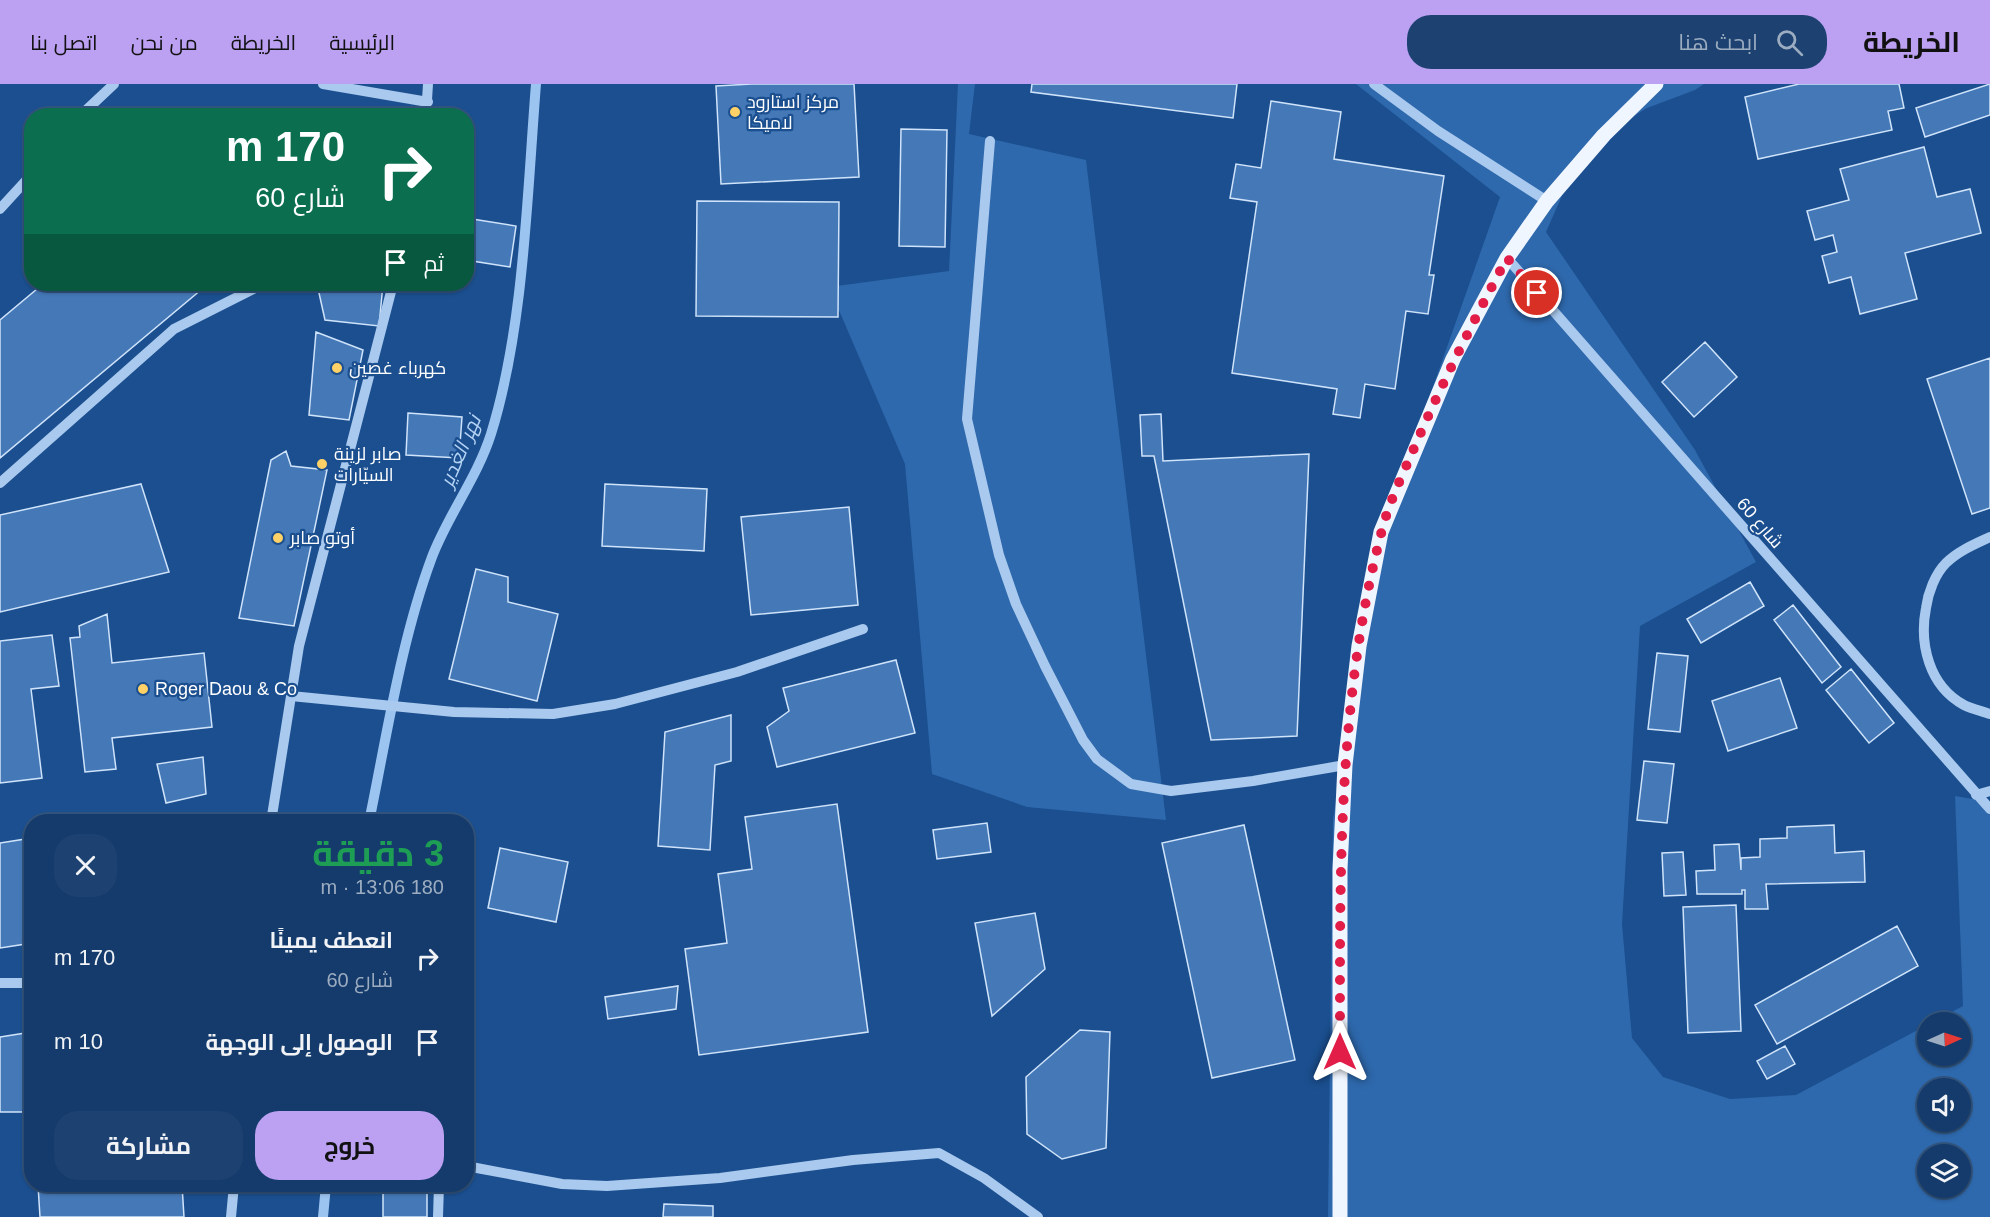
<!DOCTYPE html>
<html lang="ar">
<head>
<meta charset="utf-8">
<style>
  :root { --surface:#143b6b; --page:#1d4271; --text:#f1f3f6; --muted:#9dadc1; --line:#33557e; --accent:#bca0f2 }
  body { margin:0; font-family:Helvetica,Cairo,sans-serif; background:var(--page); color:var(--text); direction:rtl; height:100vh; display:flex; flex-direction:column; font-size:22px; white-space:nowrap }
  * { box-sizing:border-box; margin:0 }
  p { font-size:20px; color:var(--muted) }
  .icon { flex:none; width:33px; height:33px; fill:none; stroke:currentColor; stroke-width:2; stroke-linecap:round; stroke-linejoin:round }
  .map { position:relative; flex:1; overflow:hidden; direction:ltr }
  .drawer { position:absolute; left:24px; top:730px; width:450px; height:378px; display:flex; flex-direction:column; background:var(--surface); border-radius:24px; box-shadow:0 2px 4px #0004,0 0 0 2px var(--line); direction:rtl }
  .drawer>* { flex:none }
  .hud { position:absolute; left:24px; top:24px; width:450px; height:183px; border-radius:24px; box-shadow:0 2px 4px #0004,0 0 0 2px var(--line); direction:rtl; background:#0b6e4f; color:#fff; overflow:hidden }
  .needle { width:39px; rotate:87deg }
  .controls { position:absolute; left:1917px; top:928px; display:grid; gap:12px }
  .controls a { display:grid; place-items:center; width:54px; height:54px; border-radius:50%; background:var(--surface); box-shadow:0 2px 4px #0004,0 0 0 2px var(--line); font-size:30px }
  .pin { position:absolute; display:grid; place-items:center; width:51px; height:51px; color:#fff; margin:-26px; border:3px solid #fff; border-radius:50%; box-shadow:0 2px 6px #0007 }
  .me { position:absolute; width:66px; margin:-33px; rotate:0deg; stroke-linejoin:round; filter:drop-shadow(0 0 4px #0008) }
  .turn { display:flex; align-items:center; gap:21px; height:126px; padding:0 30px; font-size:27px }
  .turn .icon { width:78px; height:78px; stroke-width:2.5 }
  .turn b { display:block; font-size:42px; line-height:51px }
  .then { display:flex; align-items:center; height:57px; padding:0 30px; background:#0003; gap:12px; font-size:22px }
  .round { display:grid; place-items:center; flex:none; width:63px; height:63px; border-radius:24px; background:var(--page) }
  .summary { display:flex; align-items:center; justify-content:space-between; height:102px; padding:0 30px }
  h1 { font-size:36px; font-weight:700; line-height:45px; color:#1e9e55 }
  .action { display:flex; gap:12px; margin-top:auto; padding:12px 30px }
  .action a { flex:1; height:69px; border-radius:24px; background:var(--accent); color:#111; font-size:24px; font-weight:700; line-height:69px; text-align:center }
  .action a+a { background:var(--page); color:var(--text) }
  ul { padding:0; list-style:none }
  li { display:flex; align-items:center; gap:18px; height:84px; padding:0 30px }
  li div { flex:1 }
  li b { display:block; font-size:22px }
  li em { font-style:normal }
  header { display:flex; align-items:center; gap:36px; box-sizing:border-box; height:84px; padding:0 30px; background:var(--accent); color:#111 }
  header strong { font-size:28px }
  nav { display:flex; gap:33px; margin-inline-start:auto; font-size:21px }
  .search { width:420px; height:54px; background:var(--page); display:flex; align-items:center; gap:15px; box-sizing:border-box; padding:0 21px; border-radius:24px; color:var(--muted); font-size:22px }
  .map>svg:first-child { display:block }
  .green { fill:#2e69ad; fill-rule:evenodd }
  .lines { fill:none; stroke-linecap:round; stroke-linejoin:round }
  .stream { stroke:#9cc4f0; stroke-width:10 }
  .building { fill:#4478b7; stroke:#cfe3fa; stroke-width:1.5 }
  .minor { stroke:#a9c9ee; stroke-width:10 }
  .major { stroke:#f0f6ff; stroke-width:15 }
  .route { stroke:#e11d48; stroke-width:10; stroke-dasharray:0 18 }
  .poi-dot { fill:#ffd166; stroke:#1b4f8f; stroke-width:2 }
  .labels { text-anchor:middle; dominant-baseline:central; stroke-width:4.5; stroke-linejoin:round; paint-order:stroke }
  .poi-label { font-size:18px; fill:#fff; stroke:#1b4f8f; text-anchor:start }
  .street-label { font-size:18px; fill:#fff; stroke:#1b4f8f }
  .water-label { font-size:20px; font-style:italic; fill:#b5d3f5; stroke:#1b4f8f }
</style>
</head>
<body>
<header>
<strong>الخريطة</strong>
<div class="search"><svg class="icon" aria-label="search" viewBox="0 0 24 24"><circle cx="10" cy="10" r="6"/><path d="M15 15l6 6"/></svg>ابحث هنا</div>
<nav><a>الرئيسية</a><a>الخريطة</a><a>من نحن</a><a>اتصل بنا</a></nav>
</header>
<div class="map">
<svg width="1990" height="1133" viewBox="0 0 1990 1133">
  <rect width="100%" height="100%" fill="#1b4f8f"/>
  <!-- green -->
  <path class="green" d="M 958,0 L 975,0 L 969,50 L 1086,76 L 1166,736 L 1027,723 L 932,690 L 905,380 L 829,203 L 949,187 Z
    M 1356,0 L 1704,0 L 1695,6 L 1647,24 L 1624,38 L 1568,98 L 1546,148 L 1695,366 L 1756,478 L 1640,542 L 1622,840 L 1632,954 L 1663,993 L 1730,1015 L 1796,1011 L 1927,941 L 1928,972 L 1960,972 L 1960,939 L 1931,939 L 1963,922 L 1955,712 L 1990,718 L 1990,1133 L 1328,1133 L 1333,735 L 1387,433 L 1500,113 ZM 1928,1005 L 1960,1005 L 1960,1038 L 1928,1038 ZM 1928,1071 L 1960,1071 L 1960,1104 L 1928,1104 Z"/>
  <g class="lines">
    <!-- stream -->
    <path class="stream" d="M 369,738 C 387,651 401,556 432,473 C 448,431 477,394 491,350 C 524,244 527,112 536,0
      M 323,1133 L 326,1101"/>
  </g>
  <!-- building -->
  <path class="building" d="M 752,0 L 854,0 L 859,93 L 721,100 L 716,2 Z
    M 1032,0 L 1237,0 L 1233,34 L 1031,8 Z
    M 1899,0 L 1904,24 L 1888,27 L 1892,46 L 1758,75 L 1745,13 L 1799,0 Z
    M 1990,0 L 1990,31 L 1925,53 L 1916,24 Z
    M 1271,17 L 1341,28 L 1334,75 L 1444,92 L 1429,191 L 1434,191 L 1428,230 L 1406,227 L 1395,305 L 1365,300 L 1360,334 L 1333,330 L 1337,305 L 1232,289 L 1257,118 L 1230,114 L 1236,80 L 1261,84 Z
    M 901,45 L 947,46 L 945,163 L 899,162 Z
    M 1924,63 L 1937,113 L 1970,105 L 1981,149 L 1905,169 L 1917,215 L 1860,230 L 1851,193 L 1829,199 L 1822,172 L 1837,168 L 1833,151 L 1815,156 L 1807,127 L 1849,116 L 1840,85 Z
    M 697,117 L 839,118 L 838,233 L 696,232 Z
    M 466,134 L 516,142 L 510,183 L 466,176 Z
    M 43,200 L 208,200 L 0,374 L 0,236 Z
    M 317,200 L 383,200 L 379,242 L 325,236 Z
    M 316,248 L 363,266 L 349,336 L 309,331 Z
    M 1705,258 L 1737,293 L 1694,333 L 1662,298 Z
    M 1990,274 L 1990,424 L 1972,430 L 1927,295 Z
    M 408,329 L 462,333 L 459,374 L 406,371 Z
    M 1161,330 L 1163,377 L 1309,370 L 1297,652 L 1211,656 L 1154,372 L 1142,372 L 1140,331 Z
    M 286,367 L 291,382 L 327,386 L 294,542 L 239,534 L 271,376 Z
    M 141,400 L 169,488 L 0,528 L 0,431 Z
    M 605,400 L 707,405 L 704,467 L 602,462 Z
    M 849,423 L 858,521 L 751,531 L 741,433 Z
    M 476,485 L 508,493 L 508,518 L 558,530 L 537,617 L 449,595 Z
    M 1750,498 L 1764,522 L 1701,559 L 1687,535 Z
    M 1793,521 L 1841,583 L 1822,599 L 1774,536 Z
    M 107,530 L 112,579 L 204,569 L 212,643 L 112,654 L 116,685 L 85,688 L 70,554 L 80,553 L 79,542 Z
    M 52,551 L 59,602 L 31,605 L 42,694 L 0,699 L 0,557 Z
    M 1657,569 L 1688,572 L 1680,648 L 1648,645 Z
    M 896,576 L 915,649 L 777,683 L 767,643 L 789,627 L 783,604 Z
    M 1851,585 L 1894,639 L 1869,659 L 1826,606 Z
    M 1780,594 L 1797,644 L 1728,667 L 1712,617 Z
    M 731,631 L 731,677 L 715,681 L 710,766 L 658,762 L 665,648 Z
    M 203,673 L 206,710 L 166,719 L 157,680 Z
    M 1644,677 L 1674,680 L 1667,739 L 1637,736 Z
    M 837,720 L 868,948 L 699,971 L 685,865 L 727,859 L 718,790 L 752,785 L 745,733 Z
    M 987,739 L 991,768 L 937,775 L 933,746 Z
    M 1244,741 L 1295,976 L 1212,994 L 1162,759 Z
    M 1834,741 L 1835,769 L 1864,767 L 1865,798 L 1766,800 L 1768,825 L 1745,825 L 1745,806 L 1742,806 L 1742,810 L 1697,810 L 1696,787 L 1715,786 L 1714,761 L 1739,760 L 1741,786 L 1741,774 L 1760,773 L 1760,755 L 1787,754 L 1787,743 Z
    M 32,754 L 32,859 L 0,864 L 0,759 Z
    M 500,764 L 568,778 L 556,838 L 488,824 Z
    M 1683,768 L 1686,811 L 1664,812 L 1662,769 Z
    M 1736,821 L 1741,947 L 1688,949 L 1683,823 Z
    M 1035,829 L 1045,885 L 992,932 L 975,839 Z
    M 1897,842 L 1918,882 L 1777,960 L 1755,921 Z
    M 678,902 L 676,925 L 608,935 L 605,913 Z
    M 1080,946 L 1110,948 L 1106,1064 L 1062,1075 L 1027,1050 L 1026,993 Z
    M 32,948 L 32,1028 L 0,1028 L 0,953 Z
    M 1785,962 L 1795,980 L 1767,995 L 1757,977 Z
    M 38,1101 L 182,1101 L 184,1133 L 40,1133 Z
    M 383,1101 L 427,1101 L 427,1133 L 383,1133 Z
    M 664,1120 L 713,1122 L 713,1133 L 663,1133 Z"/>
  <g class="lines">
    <!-- minor -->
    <path class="minor" d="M 323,0 L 428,18
      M 1374,0 L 1438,47 L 1547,117
      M 80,32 L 114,0
      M 426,32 L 428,0
      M 990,57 L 967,335 L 999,471 L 1016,520 L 1045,582 L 1083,656 L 1097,675 L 1131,700 L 1171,707 L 1253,697 L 1345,681
      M 0,125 L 32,90
      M 1507,174 L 1990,725
      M 0,399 L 174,245 L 263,200
      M 1990,453 C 1975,460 1958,467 1946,479 C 1935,490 1928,509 1926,524 C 1919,560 1929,602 1964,621 C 1972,625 1982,627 1990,630
      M 291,612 L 454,628 L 553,630 L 615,620 L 737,588 L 863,545
      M 1976,711 L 1990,707
      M 271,738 L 299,562 L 393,200
      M 0,899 L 32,899
      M 466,1082 L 562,1100 L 607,1102 L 720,1094 L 853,1076 L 939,1069 L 984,1094 L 1038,1133
      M 231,1133 L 234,1101
      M 438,1133 L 439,1101"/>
    <!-- major -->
    <path class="major" d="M 1340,1133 L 1340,785 L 1345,681 L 1359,562 L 1381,448 L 1453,275 L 1507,174 L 1547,117 L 1604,51 L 1656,0"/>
  </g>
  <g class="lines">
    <!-- route -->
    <path class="route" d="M 1340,968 C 1340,795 1337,619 1381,450 C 1388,420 1403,390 1415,362 C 1443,297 1474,236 1507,174 L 1537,209"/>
  </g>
  <!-- markers -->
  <g class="poi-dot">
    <circle cx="735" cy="28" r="6"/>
    <circle cx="337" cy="284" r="6"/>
    <circle cx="322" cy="380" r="6"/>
    <circle cx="278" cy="454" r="6"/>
    <circle cx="143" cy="605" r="6"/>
  </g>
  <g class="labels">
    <!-- poi labels -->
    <g class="poi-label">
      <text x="747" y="18">مركز استارود<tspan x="747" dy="21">لاميكا</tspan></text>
      <text x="349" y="284">كهرباء غصين</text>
      <text x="334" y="370">صابر لزينة<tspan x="334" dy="21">السيّارات</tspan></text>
      <text x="290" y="454">أوتو صابر</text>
      <text x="155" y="605">Roger Daou &amp; Co</text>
    </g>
    <!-- street labels -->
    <g class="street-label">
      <text transform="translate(1760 439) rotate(49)">شارع 60</text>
    </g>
    <!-- water labels -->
    <g class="water-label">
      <text transform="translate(460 367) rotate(-67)">نهر الغدير</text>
    </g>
  </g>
</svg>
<div class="controls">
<a><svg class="needle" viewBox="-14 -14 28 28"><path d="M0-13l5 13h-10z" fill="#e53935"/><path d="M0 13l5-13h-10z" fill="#9dadc1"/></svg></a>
<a><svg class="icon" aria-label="sound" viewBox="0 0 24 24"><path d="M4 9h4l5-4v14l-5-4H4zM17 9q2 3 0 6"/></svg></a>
<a><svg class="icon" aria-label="layers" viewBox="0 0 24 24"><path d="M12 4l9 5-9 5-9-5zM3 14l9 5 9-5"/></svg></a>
</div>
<div class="pin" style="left:1537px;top:209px;background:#d93025"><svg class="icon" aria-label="arrive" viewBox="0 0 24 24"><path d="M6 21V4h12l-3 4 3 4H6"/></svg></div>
<svg class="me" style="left:1340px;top:968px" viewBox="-20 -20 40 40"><path d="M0-17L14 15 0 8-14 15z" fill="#e11d48" stroke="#fff" stroke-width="4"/></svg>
<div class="hud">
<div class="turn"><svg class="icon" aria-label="right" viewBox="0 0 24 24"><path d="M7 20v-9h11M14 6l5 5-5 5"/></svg><div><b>170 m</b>شارع 60</div></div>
<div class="then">ثم<svg class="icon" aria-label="arrive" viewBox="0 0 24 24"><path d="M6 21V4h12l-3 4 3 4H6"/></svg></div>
</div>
<section class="drawer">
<div class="summary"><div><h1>3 دقيقة</h1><p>180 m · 13:06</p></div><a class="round"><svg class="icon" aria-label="close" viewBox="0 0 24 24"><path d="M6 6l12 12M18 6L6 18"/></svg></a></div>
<ul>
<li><svg class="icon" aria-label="right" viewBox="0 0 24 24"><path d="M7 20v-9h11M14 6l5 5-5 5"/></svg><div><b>انعطف يمينًا</b><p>شارع 60</p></div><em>170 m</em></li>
<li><svg class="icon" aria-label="arrive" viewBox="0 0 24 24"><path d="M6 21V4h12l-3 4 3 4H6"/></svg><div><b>الوصول إلى الوجهة</b></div><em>10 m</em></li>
</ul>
<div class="action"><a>خروج</a><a>مشاركة</a></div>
</section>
</div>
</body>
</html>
